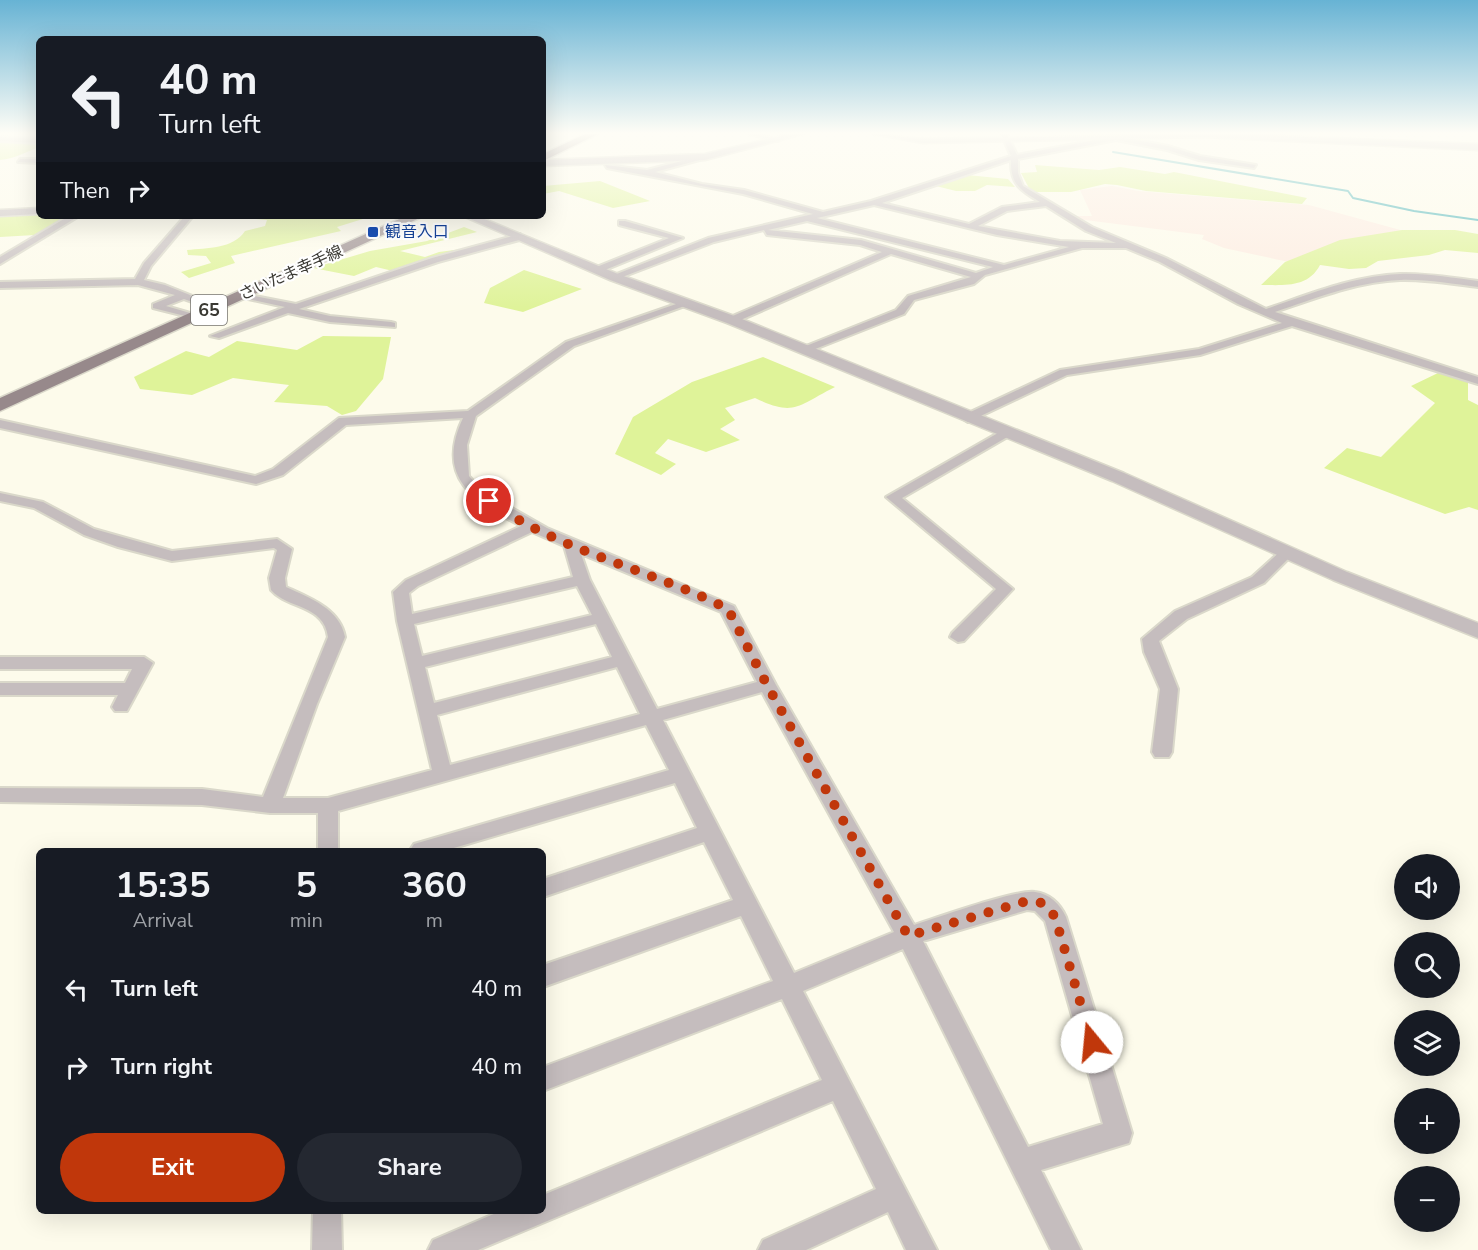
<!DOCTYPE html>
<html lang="en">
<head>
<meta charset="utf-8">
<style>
  :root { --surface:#171b24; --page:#242831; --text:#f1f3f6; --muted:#9ea1a6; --accent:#c0370b }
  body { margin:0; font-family:"Nunito Sans","Noto Sans JP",sans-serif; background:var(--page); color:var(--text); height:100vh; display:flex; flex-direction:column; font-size:22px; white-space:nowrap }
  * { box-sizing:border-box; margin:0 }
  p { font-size:20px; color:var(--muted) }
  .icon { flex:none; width:33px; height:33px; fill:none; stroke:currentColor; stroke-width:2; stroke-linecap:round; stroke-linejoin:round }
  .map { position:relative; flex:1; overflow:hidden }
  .drawer { position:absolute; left:36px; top:848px; width:510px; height:366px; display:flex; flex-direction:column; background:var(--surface); border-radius:9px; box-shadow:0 6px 24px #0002 }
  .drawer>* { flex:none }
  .guide { position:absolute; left:36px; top:36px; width:510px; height:183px; border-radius:9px; box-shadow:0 6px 24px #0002; background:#171b24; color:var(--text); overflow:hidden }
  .tools { position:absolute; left:1394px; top:854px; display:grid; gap:12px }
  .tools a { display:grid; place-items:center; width:66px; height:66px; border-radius:50%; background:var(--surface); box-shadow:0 6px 24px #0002; font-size:30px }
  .pin { position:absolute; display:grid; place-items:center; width:51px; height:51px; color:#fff; margin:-26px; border:3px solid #fff; border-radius:50%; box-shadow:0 2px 6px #0007 }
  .me { position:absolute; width:66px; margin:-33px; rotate:343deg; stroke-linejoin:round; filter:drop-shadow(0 0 4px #0008) }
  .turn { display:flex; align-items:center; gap:21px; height:126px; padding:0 24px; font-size:27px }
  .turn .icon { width:78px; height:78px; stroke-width:2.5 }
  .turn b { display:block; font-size:42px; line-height:51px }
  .then { display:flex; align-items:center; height:57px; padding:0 24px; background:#0003; gap:12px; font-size:22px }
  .eta { display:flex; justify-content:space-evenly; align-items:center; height:102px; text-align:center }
  .eta b { font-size:36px; font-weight:700; line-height:42px }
  .button { display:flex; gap:12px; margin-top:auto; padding:12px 24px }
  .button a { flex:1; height:69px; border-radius:36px; background:var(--accent); color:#fff; font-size:24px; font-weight:700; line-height:69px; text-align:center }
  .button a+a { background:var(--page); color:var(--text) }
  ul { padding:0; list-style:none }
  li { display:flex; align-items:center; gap:18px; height:78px; padding:0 24px }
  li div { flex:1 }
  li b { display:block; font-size:22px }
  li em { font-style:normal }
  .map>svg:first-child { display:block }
  .education { fill:#fdece1 }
  .green { fill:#dff399 }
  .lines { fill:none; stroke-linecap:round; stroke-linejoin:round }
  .stream { stroke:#46b2b7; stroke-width:2 }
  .minor-casing { stroke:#dad8ca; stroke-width:4 }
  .tertiary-casing { stroke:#dad8ca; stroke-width:3 }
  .primary-casing { stroke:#dad8ca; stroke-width:3 }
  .minor { fill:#c5bdbe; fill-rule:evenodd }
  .tertiary { fill:#c5bdbe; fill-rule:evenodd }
  .primary { fill:#97898b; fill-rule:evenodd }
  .route { stroke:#c0370b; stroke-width:10; stroke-dasharray:0 18 }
  .transit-dot { fill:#1a4fb4; stroke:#fff; stroke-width:2 }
  .labels { text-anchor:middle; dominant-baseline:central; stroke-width:4.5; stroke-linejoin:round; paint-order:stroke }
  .far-transit-label { font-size:16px; fill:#164399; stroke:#fff; text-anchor:start }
  .far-street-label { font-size:16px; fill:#3a3933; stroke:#fff }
  .shield { fill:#fff; stroke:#757470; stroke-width:1.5 }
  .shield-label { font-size:18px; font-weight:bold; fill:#3a3933 }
</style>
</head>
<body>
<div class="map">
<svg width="1478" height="1250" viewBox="0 0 1478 1250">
  <rect width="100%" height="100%" fill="#fdfbeb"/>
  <!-- education -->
  <path class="education" d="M 1112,186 L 1138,191 L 1309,205 L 1404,231 L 1289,262 L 1224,248 L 1202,239 L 1204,235 L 1077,219 L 1071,216 L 1092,216 L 1080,190 Z"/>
  <!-- green -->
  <path class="green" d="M 39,142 L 39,147 C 26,152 14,159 0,160 L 0,143 Z
    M 1035,165 L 1099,170 L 1120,167 L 1165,174 L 1174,172 L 1307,198 L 1302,204 L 1146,191 L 1117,185 L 1105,184 L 1071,192 L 1031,192 L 1021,173 L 1037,172 Z
    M 967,175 L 1008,179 L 1015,187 L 987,185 L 975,191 L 956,191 L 936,186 Z
    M 600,181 L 650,201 L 613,208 L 559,191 L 543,194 L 543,186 Z
    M 39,214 L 39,216 L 70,216 L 35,235 L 0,237 L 0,216 Z
    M 256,216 L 364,216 L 366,218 L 337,227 L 341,231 L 231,256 L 235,263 L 189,278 L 181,272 L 211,263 L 206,256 L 188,255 L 187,250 C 207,248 233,249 245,231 L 265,226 L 267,220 L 256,219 Z
    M 464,227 L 477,232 L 400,251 L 425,257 L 439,252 L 462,249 L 467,252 L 436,257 L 393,271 L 376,267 L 354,276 L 313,268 L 370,251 L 427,241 Z
    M 1402,230 L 1455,230 L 1478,234 L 1478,253 L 1445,250 L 1429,255 L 1378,261 L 1366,268 L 1349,269 L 1320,265 C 1308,288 1284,285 1261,285 L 1285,262 L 1340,240 Z
    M 524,270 L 582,289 L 523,312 L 484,303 L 490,288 Z
    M 323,336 L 391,337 L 383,379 L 356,411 L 342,415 L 327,406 L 274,402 L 289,385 L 233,378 L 192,395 L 140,389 L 134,377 L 186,351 L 209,357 L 237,341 L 297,350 Z
    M 763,357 L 835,387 C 797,406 795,417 755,398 L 725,408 L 735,420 L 720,429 L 740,440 L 706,452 L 668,439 L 655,453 L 676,464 L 661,475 L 615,454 L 633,417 L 692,382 Z
    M 1438,373 L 1468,382 L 1468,400 L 1478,405 L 1478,510 L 1469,507 L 1445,514 L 1324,468 L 1347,448 L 1381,457 L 1435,403 L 1411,386 Z"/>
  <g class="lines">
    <!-- stream -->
    <path class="stream" d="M 1113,152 L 1348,191 L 1353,198 L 1414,211 L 1478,220"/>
    <defs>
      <path id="minor" d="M 749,134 L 781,139 L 778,141 Z
        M 1001,134 L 1007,134 L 1017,155 L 1116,136 L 1168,146 L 1200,156 L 1256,165 L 1254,168 L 1199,160 L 1167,150 L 1116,140 L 1018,159 L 1018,173 L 1023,186 L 1092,227 L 1166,258 L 1266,309 C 1310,294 1353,276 1400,274 C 1426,273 1452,278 1478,281 L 1478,287 C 1452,284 1426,279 1400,280 C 1356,282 1316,298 1275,312 L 1478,377 L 1478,384 L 1292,326 L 1200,355 L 1067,375 L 968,422 L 962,418 L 964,415 L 1060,370 L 1199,349 L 1282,323 L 1238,304 L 1160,262 L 1126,248 L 1082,248 L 985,275 L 974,284 L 914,300 L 904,314 L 805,353 L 801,352 L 801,348 L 896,310 L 908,296 L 971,277 L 891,254 L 736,322 L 728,322 L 728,318 L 882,252 L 860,245 L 767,235 L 764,230 L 714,242 L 617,279 L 609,277 L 708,238 L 813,214 L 743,194 L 607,168 L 605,165 L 647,170 L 705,155 L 707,158 L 655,172 L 702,184 L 744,190 L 823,212 L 871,201 L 1011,156 ZM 1011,160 C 1010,184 1021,191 1040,202 L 1002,207 L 969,224 L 882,203 ZM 874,205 L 997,235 L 1069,247 L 1004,265 L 817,218 ZM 1046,206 L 1086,231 L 1116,243 L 1060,241 L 978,226 L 1007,211 ZM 807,221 L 993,267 L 976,273 L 861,240 L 768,230 Z
        M 0,137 L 39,139 L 39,143 L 0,141 Z
        M 20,159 L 39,159 L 39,163 L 18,162 Z
        M 69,216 L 79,216 L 0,264 L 0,257 Z
        M 185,216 L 193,216 L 151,266 L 144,280 L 165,285 L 220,307 L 215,310 L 184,299 L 166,306 L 197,315 L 197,319 L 153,308 L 153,304 L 175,295 L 138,285 L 0,288 L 0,282 L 135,279 L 144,263 Z
        M 619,221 L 625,221 L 683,238 L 600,272 L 594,272 L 594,268 L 669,238 L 619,225 Z
        M 520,234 L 523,239 L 438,262 L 299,309 L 330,316 L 391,322 L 395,323 L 395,327 L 330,322 L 288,313 L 219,338 L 210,336 L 285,307 L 239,297 L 239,293 L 296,304 L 432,258 Z
        M 682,302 L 690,304 L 574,346 L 476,416 L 467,445 L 469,476 L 482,491 L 547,528 L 734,606 L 776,685 L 914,925 C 936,918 1017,889 1035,892 C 1050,894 1060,904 1066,917 L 1132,1133 L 1129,1143 L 1119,1146 L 1041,1170 L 1081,1250 L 1051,1250 L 903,949 L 803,991 L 937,1250 L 906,1250 L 888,1212 L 806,1250 L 758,1250 L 763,1240 L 876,1189 L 833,1101 L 478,1250 L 428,1250 L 433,1240 L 503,1210 L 543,1210 L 543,1195 L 822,1080 L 782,999 L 543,1091 L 543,1067 L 773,981 L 741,916 L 543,987 L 543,965 L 733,900 L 704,842 L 543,897 L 543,879 L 697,828 L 675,783 L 447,850 L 410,850 L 414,844 L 421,842 L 669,770 L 646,725 L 338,811 L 338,850 L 318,850 L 318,813 L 270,813 L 202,805 L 0,802 L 0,788 L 202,789 L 263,797 L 328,637 C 324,604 287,609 271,590 L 269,578 L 277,550 L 274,548 L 172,561 L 118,547 L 84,535 L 34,508 L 0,501 L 0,493 L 43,502 L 94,529 L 172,551 L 277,539 L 292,549 L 285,578 L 286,587 C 310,598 340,609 345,637 L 317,704 L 283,798 L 328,798 L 432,770 L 397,621 L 393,592 L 406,580 L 521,526 C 473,501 435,478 463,418 L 346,425 L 283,475 L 256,484 L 0,428 L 0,420 L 255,476 L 273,469 L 339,418 L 468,411 L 566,342 ZM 532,532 L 564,546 L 573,577 L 412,614 L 409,593 L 418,586 ZM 581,554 L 721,612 L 757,682 L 657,709 L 590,580 ZM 577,586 L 592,615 L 422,656 L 414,624 ZM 596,624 L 612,657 L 434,703 L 425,667 ZM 617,667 L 640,714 L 450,765 L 437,715 ZM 762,692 L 894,932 L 794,973 L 663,720 ZM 1027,910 L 1035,911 L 1045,921 L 1103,1124 L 1028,1147 L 923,941 Z
        M 1005,429 L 1009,430 L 1009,436 L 902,498 L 1013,589 L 964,641 L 958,642 L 950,637 L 952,633 L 996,589 L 886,497 Z
        M 1288,548 L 1295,552 L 1264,583 L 1187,619 L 1159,641 L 1178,689 L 1172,752 L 1169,757 L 1155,757 L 1152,752 L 1160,689 L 1144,652 L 1142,639 L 1175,611 L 1252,577 L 1283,549 Z
        M 0,657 L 144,657 L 153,663 L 127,711 L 115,711 L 112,707 L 118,695 L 0,695 L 0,683 L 125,683 L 132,669 L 0,669 Z
        M 313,1210 L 341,1210 L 342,1250 L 312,1250 Z"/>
      <path id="tertiary" d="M 790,134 L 803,134 L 705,160 L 543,166 L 543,160 L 705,154 Z
        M 873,134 L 923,139 L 1231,134 L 1478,144 L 1478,150 L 1204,137 L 923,143 Z
        M 39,208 L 39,214 L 0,216 L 0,210 Z
        M 463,216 L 477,216 L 618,274 L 737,317 L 1124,473 L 1347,572 L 1478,623 L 1478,638 L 1333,580 L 1112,481 L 727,323 L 610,280 Z"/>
      <path id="primary" d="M 585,134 L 598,134 L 543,161 L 543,154 Z
        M 406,216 L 424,216 L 0,411 L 0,398 Z"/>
    </defs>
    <!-- minor casing -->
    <use href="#minor" class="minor-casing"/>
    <!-- tertiary casing -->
    <use href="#tertiary" class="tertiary-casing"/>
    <!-- primary casing -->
    <use href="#primary" class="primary-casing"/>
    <!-- minor -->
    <use href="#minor" class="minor"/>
    <!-- tertiary -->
    <use href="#tertiary" class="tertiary"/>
    <!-- primary -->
    <use href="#primary" class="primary"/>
  </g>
  <!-- sky -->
  <linearGradient id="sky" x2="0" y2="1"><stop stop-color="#67b3d4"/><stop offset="0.43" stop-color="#fefdf6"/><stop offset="1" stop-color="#fefdf6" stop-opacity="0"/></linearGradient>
  <rect width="1478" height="309" fill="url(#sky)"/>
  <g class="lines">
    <!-- route -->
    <path class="route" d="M 489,501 C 558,551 652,570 728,609 L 767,685 L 908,936 L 1027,901 C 1042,900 1046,905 1055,917 L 1092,1042"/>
  </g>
  <!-- markers -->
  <rect class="transit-dot" x="367" y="226" width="12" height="12" rx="3"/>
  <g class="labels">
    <!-- far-transit labels -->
    <g class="far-transit-label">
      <text x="385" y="232">観音入口</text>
    </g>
    <!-- far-street labels -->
    <g class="far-street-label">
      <text transform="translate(291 273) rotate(-24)">さいたま幸手線</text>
    </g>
    <!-- shield labels -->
    <rect class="shield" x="191" y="295" width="36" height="30" rx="4.5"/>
    <g class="shield-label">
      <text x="209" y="310">65</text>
    </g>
  </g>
</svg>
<div class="tools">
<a><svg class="icon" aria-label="sound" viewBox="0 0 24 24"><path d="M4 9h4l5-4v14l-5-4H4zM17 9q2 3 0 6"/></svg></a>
<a><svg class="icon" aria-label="search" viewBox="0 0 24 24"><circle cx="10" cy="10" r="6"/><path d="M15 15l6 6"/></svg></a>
<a><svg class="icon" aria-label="layers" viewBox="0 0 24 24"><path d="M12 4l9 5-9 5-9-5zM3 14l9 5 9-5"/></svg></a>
<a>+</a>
<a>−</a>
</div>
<div class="pin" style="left:489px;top:501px;background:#d93025"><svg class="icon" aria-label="arrive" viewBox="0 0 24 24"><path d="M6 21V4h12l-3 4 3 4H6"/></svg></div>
<svg class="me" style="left:1092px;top:1042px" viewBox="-20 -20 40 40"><circle r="19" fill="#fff"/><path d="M0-13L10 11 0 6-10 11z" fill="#c0370b"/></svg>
<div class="guide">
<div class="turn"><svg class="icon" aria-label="left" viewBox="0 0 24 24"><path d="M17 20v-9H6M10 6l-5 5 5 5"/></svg><div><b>40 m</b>Turn left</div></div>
<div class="then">Then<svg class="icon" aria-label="right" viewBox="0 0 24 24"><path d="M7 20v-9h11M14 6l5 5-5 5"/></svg></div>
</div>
<section class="drawer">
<div class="eta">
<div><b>15:35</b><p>Arrival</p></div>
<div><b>5</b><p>min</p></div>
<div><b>360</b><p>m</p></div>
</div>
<ul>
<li><svg class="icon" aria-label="left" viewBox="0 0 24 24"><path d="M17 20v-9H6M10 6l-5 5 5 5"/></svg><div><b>Turn left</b></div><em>40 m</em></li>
<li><svg class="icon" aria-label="right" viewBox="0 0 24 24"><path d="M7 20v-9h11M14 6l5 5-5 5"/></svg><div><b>Turn right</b></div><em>40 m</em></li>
</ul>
<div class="button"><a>Exit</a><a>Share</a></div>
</section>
</div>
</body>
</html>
